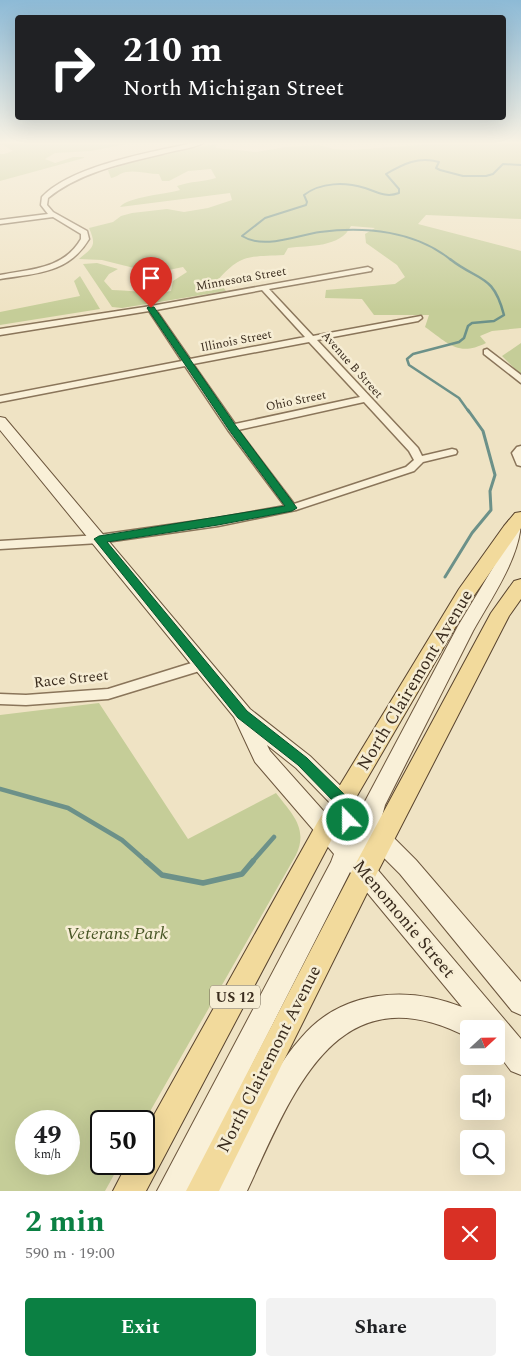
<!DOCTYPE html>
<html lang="en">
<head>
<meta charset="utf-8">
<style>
  :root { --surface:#fff; --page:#f2f2f2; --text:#202124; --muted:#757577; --accent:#0b8043 }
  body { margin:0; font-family:Spectral,serif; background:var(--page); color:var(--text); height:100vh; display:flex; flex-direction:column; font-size:19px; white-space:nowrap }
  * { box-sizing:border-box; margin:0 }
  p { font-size:16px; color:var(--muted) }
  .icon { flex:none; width:28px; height:28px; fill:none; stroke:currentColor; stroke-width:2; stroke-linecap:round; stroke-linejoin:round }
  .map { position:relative; height:1191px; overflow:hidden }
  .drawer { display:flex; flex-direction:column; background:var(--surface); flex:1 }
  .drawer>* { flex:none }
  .top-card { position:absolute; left:15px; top:15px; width:491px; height:105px; border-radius:5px; box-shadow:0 5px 20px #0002; background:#202124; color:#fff; overflow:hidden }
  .needle { width:32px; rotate:68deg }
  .fabs { position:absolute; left:460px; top:1020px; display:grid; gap:10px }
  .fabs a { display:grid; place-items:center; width:45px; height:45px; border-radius:5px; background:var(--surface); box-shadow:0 5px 20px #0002; font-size:25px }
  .speed { position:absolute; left:15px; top:1110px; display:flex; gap:10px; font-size:25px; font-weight:700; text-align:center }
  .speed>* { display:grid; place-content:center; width:65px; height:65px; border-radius:50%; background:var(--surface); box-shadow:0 5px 20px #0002; line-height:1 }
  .speed small { font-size:12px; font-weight:400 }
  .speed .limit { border:2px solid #111; border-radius:8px; background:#fff; color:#111 }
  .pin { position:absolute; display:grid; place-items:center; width:42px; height:42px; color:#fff; margin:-51px -21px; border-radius:50% 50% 50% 0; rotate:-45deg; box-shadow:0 0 5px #0007 }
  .pin .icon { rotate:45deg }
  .me { position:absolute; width:55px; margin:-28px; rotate:338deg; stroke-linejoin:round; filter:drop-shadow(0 0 4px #0008) }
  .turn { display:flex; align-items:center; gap:18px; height:105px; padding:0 25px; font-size:22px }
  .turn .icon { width:65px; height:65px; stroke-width:2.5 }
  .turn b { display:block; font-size:35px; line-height:42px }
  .round { display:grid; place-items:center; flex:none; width:52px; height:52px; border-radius:5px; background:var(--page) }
  .overview { display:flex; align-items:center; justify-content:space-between; height:85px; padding:0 25px }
  h1 { font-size:30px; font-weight:700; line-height:38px; color:var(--accent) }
  .cta { display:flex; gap:10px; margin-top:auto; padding:10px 25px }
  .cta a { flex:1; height:58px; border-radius:5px; background:var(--accent); color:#fff; font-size:20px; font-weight:700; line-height:58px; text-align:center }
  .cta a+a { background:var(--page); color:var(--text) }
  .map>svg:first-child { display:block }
  .green { fill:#c5cd98; fill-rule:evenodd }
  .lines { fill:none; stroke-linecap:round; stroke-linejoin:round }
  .stream-far4 { stroke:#6c9189; stroke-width:2 }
  .stream-far3 { stroke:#6c9189; stroke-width:2.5 }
  .stream-far2 { stroke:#6c9189; stroke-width:3 }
  .stream-far1 { stroke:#6c9189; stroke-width:4.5 }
  .stream { stroke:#6c9189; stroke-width:5.5 }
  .minor-casing { stroke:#8a755a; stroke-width:3 }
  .secondary-casing { stroke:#6c563d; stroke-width:2 }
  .primary-casing { stroke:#58432e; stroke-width:2 }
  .minor { fill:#f9f0d8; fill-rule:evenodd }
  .secondary { fill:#f9f0d8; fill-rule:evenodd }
  .primary { fill:#f2da9c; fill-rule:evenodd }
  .route { fill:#0b8043; stroke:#07532c }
  .labels { text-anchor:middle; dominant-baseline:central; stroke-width:5; stroke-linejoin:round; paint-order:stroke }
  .far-street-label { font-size:12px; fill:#3a2c1e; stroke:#f6edd4 }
  .shield { fill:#f6edd4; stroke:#726655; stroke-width:1 }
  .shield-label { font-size:14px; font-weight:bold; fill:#3a2c1e }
  .street-label { font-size:15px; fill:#3a2c1e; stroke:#f6edd4 }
  .near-street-label { font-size:18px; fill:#3a2c1e; stroke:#f6edd4 }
  .near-park-label { font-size:18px; font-style:italic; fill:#485625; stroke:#f6edd4 }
</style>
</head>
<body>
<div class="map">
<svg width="521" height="1191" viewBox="0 0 521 1191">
  <rect width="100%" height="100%" fill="#efe3c4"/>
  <!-- green -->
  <path class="green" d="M 0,143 L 132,143 L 91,151 L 55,153 L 45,159 L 55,163 L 73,157 L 84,157 L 84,158 L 0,181 L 0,154 L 4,154 L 13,151 Z
    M 447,143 L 521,143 L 521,219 L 426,215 L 418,224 L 521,251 L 521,328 L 492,331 L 480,336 L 486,343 C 458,357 448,343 425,327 L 429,315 L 374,315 L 362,299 L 325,298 L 326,290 L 395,284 L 405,277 L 397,265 L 366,243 L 365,234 L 375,228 L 351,226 C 340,248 310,245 288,248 L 284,255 C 251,257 241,253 218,280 L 226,291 L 122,308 L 112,307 L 83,264 L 97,263 L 118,269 L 109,274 L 104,281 L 112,290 C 132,290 152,295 171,291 L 173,281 L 187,272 L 183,267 L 164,271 L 134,268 L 102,260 L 79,259 C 93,247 97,246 89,228 L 113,222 L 121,216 L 132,213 L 167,209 L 184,212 L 208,208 L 232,200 L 230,193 L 120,207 C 127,197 167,194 180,190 L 177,186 C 191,181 203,182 216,178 L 211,169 L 188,171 L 169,181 L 162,181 L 159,174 C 148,174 138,170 126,172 C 120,173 117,177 111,178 L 108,170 L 159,154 L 216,144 L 216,148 L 256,152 L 286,147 L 319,145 L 334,149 L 351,150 Z
    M 80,276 L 100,309 L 0,325 L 0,312 L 80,296 L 74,281 Z
    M 521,343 L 521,375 L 502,356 Z
    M 99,703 L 188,839 L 276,793 C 291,813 309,828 296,855 L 144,1122 L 101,1121 L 101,1164 L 120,1164 L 105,1191 L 0,1191 L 0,715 ZM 26,1121 L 69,1121 L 69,1164 L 26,1164 Z"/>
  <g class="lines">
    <!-- stream-far4 -->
    <path class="stream-far4" d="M 451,260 C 416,231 365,226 320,232 C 297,235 264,250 242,236 L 265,218 L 306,205 L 307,202 L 304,195 C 321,182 345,182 365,188 C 377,192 386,198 399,193 L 399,189 L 386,174 C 403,164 419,156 439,162 L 436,168 L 440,170 L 463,176 L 486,176 L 493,174 L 503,164 L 521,165"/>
    <!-- stream-far3 -->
    <path class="stream-far3" d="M 450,259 C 479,282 493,273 504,315 L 494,321 L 472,323 L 468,326 L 464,338 L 459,342 L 413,354 L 407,359 L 409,365 L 459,398 L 469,412"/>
    <!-- stream-far2 -->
    <path class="stream-far2" d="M 445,577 L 472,533 L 491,510 L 490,491 L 495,475 L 483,431 L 468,410"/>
    <!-- stream-far1 -->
    <path class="stream-far1" d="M 0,789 L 68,808 L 122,840 L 147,862
      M 252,862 L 274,837"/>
    <!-- stream -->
    <path class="stream" d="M 146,861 L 162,875 L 203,883 L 242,874 L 253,861"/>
    <defs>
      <path id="minor" d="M 193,143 L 203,143 C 192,149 175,150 162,154 C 124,163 80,172 48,198 L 47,205 L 53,212 L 87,231 L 89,239 C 68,274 36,273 0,279 L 0,275 C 31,269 64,269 81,239 L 81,234 L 53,217 L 0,224 L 0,220 L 48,214 L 41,205 L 42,197 C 71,166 151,152 193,143 Z
        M 368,267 L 372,269 L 371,271 L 269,289 L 313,336 L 421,316 L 422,318 L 418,321 L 317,340 L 418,448 L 422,456 L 452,449 L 456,450 L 457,452 L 456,454 L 423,462 L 414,471 L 296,510 L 218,526 L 99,543 L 0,549 L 0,541 L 99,535 L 218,518 L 285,506 L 228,430 L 185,366 L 0,402 L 0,396 L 182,361 L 149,311 L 0,335 L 0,329 L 151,306 ZM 262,290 L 305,337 L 190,359 L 156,310 ZM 309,342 L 360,397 L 235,424 L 193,364 ZM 364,402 L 409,451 L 414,460 L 406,467 L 294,504 L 238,430 Z
        M 487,349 L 521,375 L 521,383 L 484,354 L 484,350 Z
        M 521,446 L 521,466 L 517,465 L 512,453 L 517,447 Z
        M 201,660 L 206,661 L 208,665 L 206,669 L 108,699 L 26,705 L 0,704 L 0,694 L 26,695 L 108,689 Z"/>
      <path id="secondary" d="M 0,417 L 5,418 L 250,709 L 310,756 L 362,807 L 458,626 L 494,566 L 507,524 L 509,520 L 521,520 C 521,557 490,600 473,631 C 444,689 414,747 385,805 L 380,824 L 416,860 L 521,982 L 521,1015 L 512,1011 L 400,874 L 377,851 L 377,869 L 521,1039 L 521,1075 L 511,1071 L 496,1051 L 496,1029 L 469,1029 L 469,1038 C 336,968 292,1095 247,1191 L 216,1191 C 227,1164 241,1138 255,1112 C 268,1086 281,1060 301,1038 C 341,990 407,985 462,1007 L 350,872 L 188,1191 L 157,1191 L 331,862 L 334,854 L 255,762 L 234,717 L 0,430 ZM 267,745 L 296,768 L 333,806 L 336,825 L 270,751 Z"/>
      <path id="primary" d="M 521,512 L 521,528 L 473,597 L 333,837 L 146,1191 L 113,1191 L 127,1164 L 144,1164 L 144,1133 L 317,823 L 459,589 L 504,526 L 515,513 Z
        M 521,579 L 521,599 L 509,616 L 374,879 L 219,1191 L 186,1191 L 356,863 L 491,613 L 514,581 Z"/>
    </defs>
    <!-- minor casing -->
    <use href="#minor" class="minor-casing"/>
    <!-- secondary casing -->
    <use href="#secondary" class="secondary-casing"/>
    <!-- primary casing -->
    <use href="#primary" class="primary-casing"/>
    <!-- minor -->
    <use href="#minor" class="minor"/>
    <!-- secondary -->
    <use href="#secondary" class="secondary"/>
    <!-- primary -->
    <use href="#primary" class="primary"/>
  </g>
  <!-- sky -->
  <linearGradient id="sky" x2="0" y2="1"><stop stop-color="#8dbad6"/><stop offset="0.46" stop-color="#f8f2e4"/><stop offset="1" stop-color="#f8f2e4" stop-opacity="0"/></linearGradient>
  <rect width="521" height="310" fill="url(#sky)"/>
  <!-- route -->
  <path class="route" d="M 148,307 L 154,307 L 236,426 L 297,508 L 292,511 L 218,525 L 107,542 L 247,711 L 307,758 L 347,797 L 355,820 L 353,824 L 348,826 L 342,824 L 336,804 L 298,765 L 238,718 L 94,539 L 99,536 L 285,506 L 229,430 L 147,308 Z"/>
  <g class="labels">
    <!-- far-street labels -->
    <g class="far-street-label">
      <text transform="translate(241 279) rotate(-10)">Minnesota Street</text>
      <text transform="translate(236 341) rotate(-11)">Illinois Street</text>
      <text transform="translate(352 365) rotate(48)">Avenue B Street</text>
      <text transform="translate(296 401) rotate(-12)">Ohio Street</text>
    </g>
    <!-- shield labels -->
    <rect class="shield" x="210" y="985.5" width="50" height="23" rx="4"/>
    <g class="shield-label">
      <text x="235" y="997">US 12</text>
    </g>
    <!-- street labels -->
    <g class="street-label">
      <text transform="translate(71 679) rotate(-6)">Race Street</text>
    </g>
    <!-- near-street labels -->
    <g class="near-street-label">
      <text transform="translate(415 680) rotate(-59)">North Clairemont Avenue</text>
      <text transform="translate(404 919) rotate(50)">Menomonie Street</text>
      <text transform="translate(269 1059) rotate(-63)">North Clairemont Avenue</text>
    </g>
    <!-- near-park labels -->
    <g class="near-park-label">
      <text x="117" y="933">Veterans Park</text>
    </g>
  </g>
</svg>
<div class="fabs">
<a><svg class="needle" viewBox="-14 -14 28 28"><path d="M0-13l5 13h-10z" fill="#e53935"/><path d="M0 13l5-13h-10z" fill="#757577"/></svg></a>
<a><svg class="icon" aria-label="sound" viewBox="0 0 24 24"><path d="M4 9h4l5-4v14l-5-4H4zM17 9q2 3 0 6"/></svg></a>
<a><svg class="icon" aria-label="search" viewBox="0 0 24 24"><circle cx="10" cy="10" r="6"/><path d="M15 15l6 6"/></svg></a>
</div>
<div class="speed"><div>49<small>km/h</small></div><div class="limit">50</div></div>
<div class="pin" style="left:151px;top:308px;background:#d93025"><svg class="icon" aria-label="arrive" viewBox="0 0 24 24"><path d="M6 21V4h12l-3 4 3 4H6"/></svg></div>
<svg class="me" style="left:348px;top:820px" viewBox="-20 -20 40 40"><circle r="17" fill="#0b8043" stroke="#fff" stroke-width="3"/><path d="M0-11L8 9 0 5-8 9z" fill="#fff"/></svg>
<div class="top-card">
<div class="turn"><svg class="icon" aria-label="right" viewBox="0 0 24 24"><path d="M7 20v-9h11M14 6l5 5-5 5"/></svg><div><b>210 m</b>North Michigan Street</div></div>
</div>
</div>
<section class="drawer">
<div class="overview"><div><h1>2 min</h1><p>590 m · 19:00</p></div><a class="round" style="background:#d93025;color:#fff"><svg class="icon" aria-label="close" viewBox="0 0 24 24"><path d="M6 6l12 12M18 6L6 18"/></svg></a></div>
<div class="cta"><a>Exit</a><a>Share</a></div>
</section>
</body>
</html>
